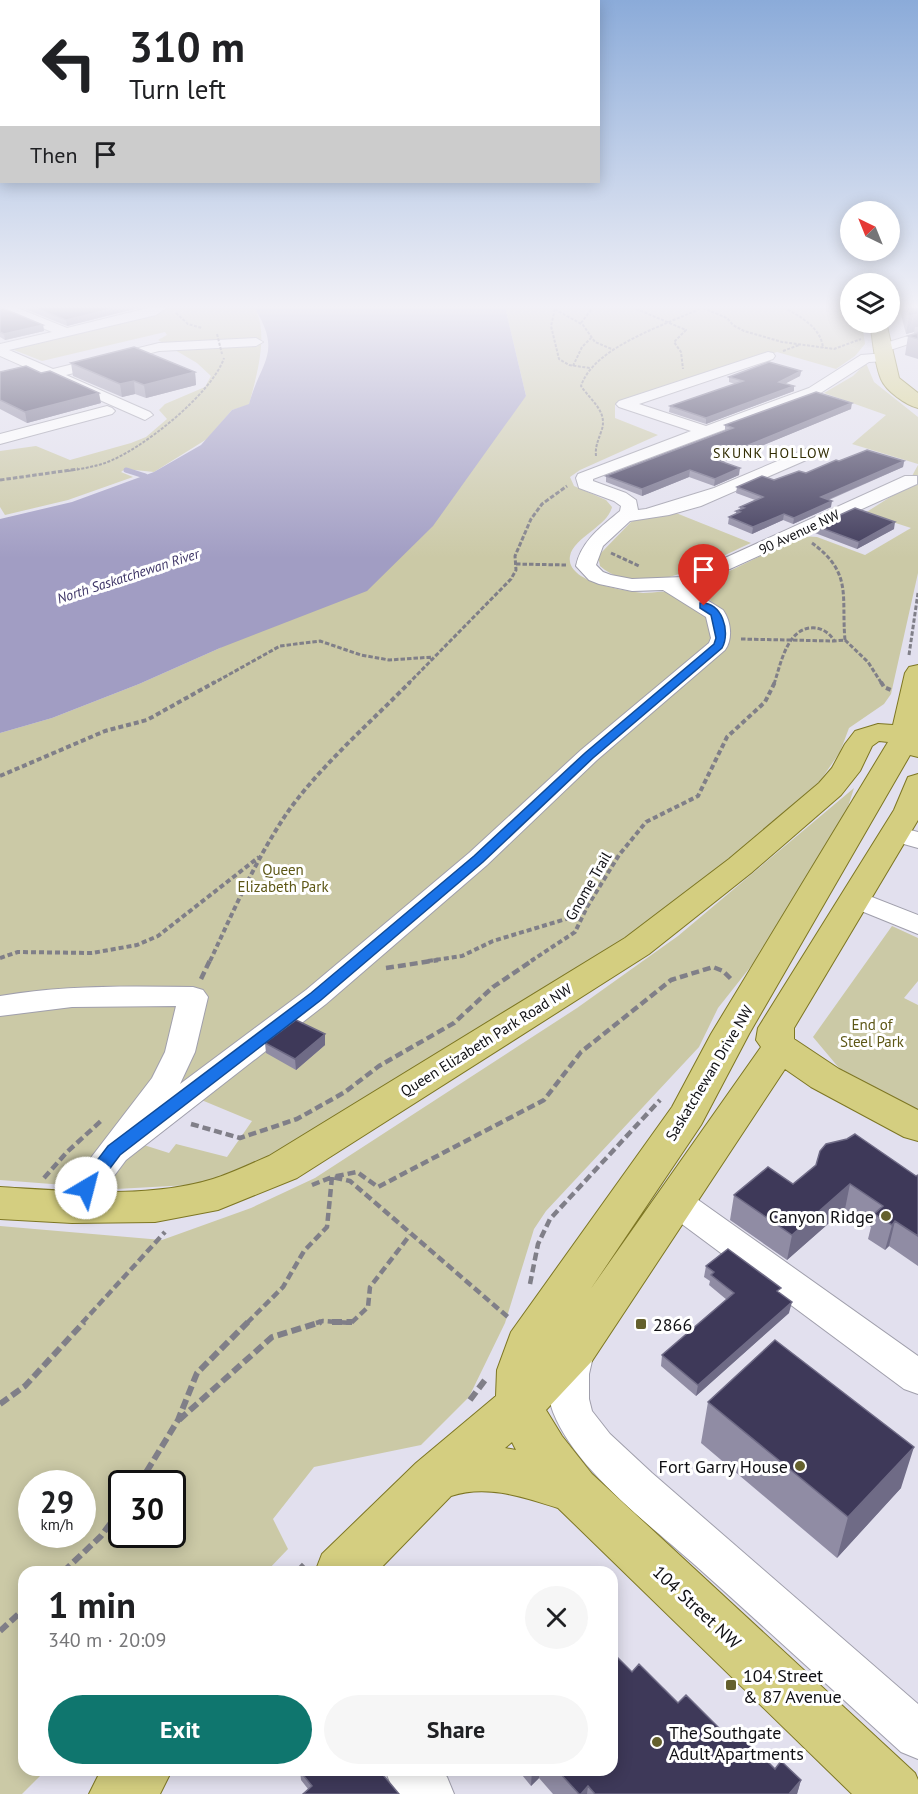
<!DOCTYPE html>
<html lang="en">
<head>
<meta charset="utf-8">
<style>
  :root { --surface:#fff; --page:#f6f6f6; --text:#202124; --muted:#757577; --accent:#0f766e }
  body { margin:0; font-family:"PT Sans",sans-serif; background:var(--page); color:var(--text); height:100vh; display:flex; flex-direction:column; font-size:22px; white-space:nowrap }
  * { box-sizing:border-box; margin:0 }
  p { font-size:20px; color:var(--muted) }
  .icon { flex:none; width:33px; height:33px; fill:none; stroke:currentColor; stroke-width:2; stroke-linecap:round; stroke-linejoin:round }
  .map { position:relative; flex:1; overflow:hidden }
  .drawer { position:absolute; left:18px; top:1566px; width:600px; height:210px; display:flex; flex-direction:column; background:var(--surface); border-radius:18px; box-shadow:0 3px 15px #0003 }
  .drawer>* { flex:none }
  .top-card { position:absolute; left:0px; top:0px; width:600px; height:183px; box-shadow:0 3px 15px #0003; background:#fff; color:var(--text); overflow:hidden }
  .needle { width:39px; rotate:317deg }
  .controls { position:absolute; left:840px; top:201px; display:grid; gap:12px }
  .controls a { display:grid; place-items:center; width:60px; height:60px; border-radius:50%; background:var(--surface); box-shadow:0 3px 15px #0003; font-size:30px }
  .speed { position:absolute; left:18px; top:1470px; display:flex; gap:12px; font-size:30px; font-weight:700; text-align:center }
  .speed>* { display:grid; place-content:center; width:78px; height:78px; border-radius:50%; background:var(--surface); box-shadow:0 3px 15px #0003; line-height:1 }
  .speed small { font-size:15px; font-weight:400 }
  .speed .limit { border:3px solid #111; border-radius:9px; background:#fff; color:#111 }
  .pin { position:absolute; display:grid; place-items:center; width:51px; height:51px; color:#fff; margin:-62px -26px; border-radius:50% 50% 50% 0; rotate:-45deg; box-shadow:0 0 6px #0007 }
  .pin .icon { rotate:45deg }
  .me { position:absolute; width:66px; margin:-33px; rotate:37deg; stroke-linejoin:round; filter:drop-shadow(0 0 4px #0008) }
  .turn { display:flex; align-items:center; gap:21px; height:126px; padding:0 30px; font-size:27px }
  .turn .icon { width:78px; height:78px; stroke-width:2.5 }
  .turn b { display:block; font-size:42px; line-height:51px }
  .then { display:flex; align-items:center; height:57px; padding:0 30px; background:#0003; gap:12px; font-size:22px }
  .round { display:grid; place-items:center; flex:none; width:63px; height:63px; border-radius:32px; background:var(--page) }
  .headline { display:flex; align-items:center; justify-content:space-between; height:102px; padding:0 30px }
  h1 { font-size:36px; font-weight:700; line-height:45px }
  .cta { display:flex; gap:12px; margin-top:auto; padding:12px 30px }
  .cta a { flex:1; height:69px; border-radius:36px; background:var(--accent); color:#fff; font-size:24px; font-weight:700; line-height:69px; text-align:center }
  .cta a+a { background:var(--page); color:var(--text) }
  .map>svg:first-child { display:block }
  .green { fill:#cbc9a6; fill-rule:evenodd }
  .water { fill:#a19dc3 }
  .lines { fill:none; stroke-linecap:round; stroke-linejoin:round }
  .stream-far1 { stroke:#a19dc3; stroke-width:4 }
  .stream { stroke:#a19dc3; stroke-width:5 }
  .minor-casing { stroke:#a09fac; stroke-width:2 }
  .major-casing { stroke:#7d7623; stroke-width:2 }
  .path-far4 { stroke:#807f88; stroke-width:2; stroke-dasharray:3 1.5; stroke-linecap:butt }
  .path-far3 { stroke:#807f88; stroke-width:3; stroke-dasharray:4.5 2; stroke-linecap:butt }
  .path-far2 { stroke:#807f88; stroke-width:4; stroke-dasharray:5 3; stroke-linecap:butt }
  .path-far1 { stroke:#807f88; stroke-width:4.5; stroke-dasharray:8 4; stroke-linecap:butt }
  .path { stroke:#807f88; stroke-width:6; stroke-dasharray:10 4.5; stroke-linecap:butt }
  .minor { fill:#fff; fill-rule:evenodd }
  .major { fill:#d4ce80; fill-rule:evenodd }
  .path-bridge { stroke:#807f88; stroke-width:2; stroke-dasharray:3 1.5; stroke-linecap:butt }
  .wall { fill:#908ca4 }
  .shaded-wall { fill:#6f6b86 }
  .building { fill:#3e3959; stroke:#6f6b86; stroke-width:1.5 }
  .route { fill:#1a73e8; stroke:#114b97; stroke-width:1.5 }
  .poi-dot { fill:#64602d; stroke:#fff; stroke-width:2 }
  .labels { text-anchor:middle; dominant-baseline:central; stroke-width:6; stroke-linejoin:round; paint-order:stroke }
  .far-neighbourhood-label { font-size:14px; letter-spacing:1.5px; fill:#312d02; stroke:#fff }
  .far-street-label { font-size:14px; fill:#0f0f13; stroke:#fff }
  .far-water-label { font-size:14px; font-style:italic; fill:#3d3466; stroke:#fff }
  .park-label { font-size:15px; fill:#5d5716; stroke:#fff }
  .street-label { font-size:15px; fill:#0f0f13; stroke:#fff }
  .near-poi-label { font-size:18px; fill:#0f0f13; stroke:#fff; text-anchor:start }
  .near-street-label { font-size:18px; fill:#0f0f13; stroke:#fff }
</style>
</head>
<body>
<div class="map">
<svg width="918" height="1794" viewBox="0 0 918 1794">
  <rect width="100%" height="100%" fill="#e2e0ee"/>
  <!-- green -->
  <path class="green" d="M 167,307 L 254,307 C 270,333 256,377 249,405 L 232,410 L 207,439 L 154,472 L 125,469 L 121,472 L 133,477 L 68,500 L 5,515 L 0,507 L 0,451 L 36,446 L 70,460 L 131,443 L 146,437 L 167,419 L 159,410 L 165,404 L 205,387 L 211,376 L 197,363 L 158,340 L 167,335 L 165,332 L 42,361 L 14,350 L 20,346 L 148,315 Z
    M 505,307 L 850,307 L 850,322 L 862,323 L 865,344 L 855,356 L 836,369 L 777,352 L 615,405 L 615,418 L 658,435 L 580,470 L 570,477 L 574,486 L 606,500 L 612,507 C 608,526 574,537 570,556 C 565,583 626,591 643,593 C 651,593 659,591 667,592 C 683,596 710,611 727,618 L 709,599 L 704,588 L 713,579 L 802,536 L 817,537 L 865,555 L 911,528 L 865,513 L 906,487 L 918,465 L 918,573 L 891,694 L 884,704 L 849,728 L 840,752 L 820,781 L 713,873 L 611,954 L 269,1160 L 207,1184 L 116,1189 L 0,1180 L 0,733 L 52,718 L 139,684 L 220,648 L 526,396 ZM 187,1094 L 252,1121 L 227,1157 L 176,1144 L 169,1153 L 128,1140 Z
    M 866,363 L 874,382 L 918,417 L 918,464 L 852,444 L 886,415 L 824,393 L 853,376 Z
    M 666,509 L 751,543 C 710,561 642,603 600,566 L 598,556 L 631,522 Z
    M 854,788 L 844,819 L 771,941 L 718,1008 L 699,1047 L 546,1211 L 534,1229 L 505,1323 L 469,1397 L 421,1445 L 314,1467 L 273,1519 L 288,1549 L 266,1572 L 24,1572 L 24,1770 L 46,1770 L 22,1794 L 0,1794 L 0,1226 L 162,1240 L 251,1208 L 315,1178 L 577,1008 L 678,936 ZM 32,1484 L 82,1484 L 82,1534 L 32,1534 ZM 122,1484 L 172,1484 L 172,1534 L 122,1534 Z
    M 892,926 L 918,938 L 918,981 L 904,998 L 918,1005 L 918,1110 L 839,1068 L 813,1037 Z"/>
  <!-- water -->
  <path class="water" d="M 254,307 L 505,307 L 526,396 L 433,526 L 367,591 L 220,648 L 139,684 L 52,718 L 0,733 L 0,519 L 72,502 L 154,472 L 201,445 L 232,410 L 249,404 C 261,360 283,354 254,307 Z"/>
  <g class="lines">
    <!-- stream-far1 -->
    <path class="stream-far1" d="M 126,470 L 129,471"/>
    <!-- stream -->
    <path class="stream" d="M 126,470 L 145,476"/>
    <defs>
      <path id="minor" d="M 0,307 L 15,307 L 67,328 L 152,307 L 168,307 L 156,315 L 9,350 L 53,369 L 159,343 L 256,338 L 263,342 L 256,346 L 159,351 L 66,375 L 150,412 L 153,415 L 145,420 L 0,356 L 0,344 L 52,332 L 0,310 Z
        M 918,333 L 918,341 L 884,352 L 877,348 L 879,345 Z
        M 768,352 L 773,353 L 775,356 L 773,359 L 639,404 L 706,426 L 809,388 L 861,355 L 886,353 L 893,357 L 886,361 L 869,362 L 819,394 L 593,479 L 593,481 L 626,493 L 636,500 L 638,510 L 646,509 L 714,488 L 808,448 L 814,446 L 822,451 L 820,454 L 701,506 L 669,515 L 630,521 L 603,546 L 596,565 L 603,572 L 611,575 L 632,579 L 683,577 L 905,476 L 917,476 L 917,484 L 688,588 L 723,610 C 731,621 733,639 725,650 L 597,760 L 487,865 L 326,1004 L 126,1160 L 84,1216 L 72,1220 L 60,1216 L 55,1207 L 60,1198 L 152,1078 L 165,1052 L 176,1006 L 72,1007 L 0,1016 L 0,996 C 64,985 128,986 193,987 L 203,990 L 208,997 L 195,1052 L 180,1084 L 306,990 L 469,853 L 581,750 L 709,643 L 711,638 L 706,617 L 663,590 L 632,591 L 599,584 L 589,580 L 576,566 C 581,541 602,526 620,511 L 621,506 L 614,501 L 579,488 L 576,478 L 578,474 L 691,431 L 619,407 L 616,404 L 619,401 Z
        M 107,406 L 112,408 L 115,411 L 112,414 L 0,444 L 0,434 Z
        M 895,826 L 918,832 L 918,848 L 886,839 L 882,834 L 886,829 Z
        M 854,890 L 918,915 L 918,934 L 844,904 L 840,898 L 844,892 Z
        M 675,1188 L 687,1192 L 918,1356 L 918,1394 L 904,1389 L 663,1210 L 658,1201 L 663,1192 Z
        M 576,1332 L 589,1337 L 595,1348 L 589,1374 L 589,1399 L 592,1411 L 610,1434 L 652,1473 L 918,1704 L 918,1759 L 901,1752 C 832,1689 764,1627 695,1565 C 649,1524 575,1469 553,1412 C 544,1388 552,1358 563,1337 Z
        M 385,1770 L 441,1770 L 447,1777 L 454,1794 L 398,1794 L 392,1787 Z"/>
      <path id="major" d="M 870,322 L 886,322 L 899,378 L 918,393 L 918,408 C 906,405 886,391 881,379 C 874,362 873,340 870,322 Z
        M 918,665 L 918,757 L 910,755 L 749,1034 L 701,1125 L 590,1290 L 761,1047 L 756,1040 L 758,1028 L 894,810 L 908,777 L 918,774 L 918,820 L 794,1028 L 794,1039 L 839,1069 L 918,1110 L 918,1141 L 904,1137 L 811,1087 L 785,1069 L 592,1361 L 546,1410 L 562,1436 L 592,1474 L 915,1773 L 918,1780 L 918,1794 L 852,1794 L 558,1508 C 523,1497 487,1484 451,1496 L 377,1572 L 315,1572 L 322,1554 L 416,1463 L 496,1396 L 497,1370 L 511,1332 L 672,1107 L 711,1034 L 888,742 L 879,741 L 872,746 L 860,771 L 841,795 L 751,873 L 649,954 L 297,1178 L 218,1210 L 155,1222 L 72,1223 L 0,1219 L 0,1187 C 67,1191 148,1199 213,1179 C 232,1173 250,1164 269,1156 L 625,938 L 729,859 L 819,783 L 832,768 L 845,744 L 855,731 L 878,724 L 893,725 L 905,673 L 909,667 ZM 512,1442 L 516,1450 L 505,1448 Z
        M 101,1770 L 172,1770 L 160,1794 L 89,1794 Z"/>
    </defs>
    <!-- minor casing -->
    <use href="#minor" class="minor-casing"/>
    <!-- major casing -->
    <use href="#major" class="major-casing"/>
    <!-- path-far4 -->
    <path class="path-far4" d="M 551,307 L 583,325 L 595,342 L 614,350
      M 632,307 L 686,330 L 674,342 L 681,352 L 683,369
      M 784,307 C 800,317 821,327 823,348
      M 703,308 L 727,318 L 733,325 L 744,331 L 782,342 L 834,349 L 861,339
      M 555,309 L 551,326 L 559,359 L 569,365 L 590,368
      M 176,313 L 188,324 L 202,328
      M 581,323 L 593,307
      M 783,351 L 799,345
      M 573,366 L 582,347 L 591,338
      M 596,456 C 595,447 598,441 601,432 C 609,412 591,401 581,386 C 594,346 667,325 703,307
      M 68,471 C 80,469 93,467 105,463 C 140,451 212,394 224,358"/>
    <!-- path-far3 -->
    <path class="path-far3" d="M 0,480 L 78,469
      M 611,553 L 639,566
      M 516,564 L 566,565
      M 741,639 L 834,641
      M 845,640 L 868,662 L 882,684
      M 909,655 L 918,593
      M 212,684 L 280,646 L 320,641 L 361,655 L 389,660 L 433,657
      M 408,684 L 511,579 L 516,570 L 515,556 L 531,519 L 542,504 L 567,486
      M 774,684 C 781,664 787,625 816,628 C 823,629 831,634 834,641 L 845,640 C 841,596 853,573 812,543"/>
    <!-- path-far2 -->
    <path class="path-far2" d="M 881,682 L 884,687 L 891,690
      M 0,776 L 105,731 L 147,720 L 215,682
      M 0,958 L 18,952 L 92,953 L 137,945 L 158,936 L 259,857
      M 210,961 C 233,912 255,861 285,816 C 316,770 371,722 410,682
      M 428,961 L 462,956 L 493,941 L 566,919 L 586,907
      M 531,961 L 575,932 L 587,907 L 619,855 L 646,822 L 698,796 L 727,737 L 765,702 L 775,682"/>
    <!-- path-far1 -->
    <path class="path-far1" d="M 386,968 L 438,960
      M 201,979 L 210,960
      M 191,1124 L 240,1138 L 297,1119 L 345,1092 L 379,1066 L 454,1023 L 493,987 L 533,960
      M 44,1178 L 67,1152 L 102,1120
      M 312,1185 L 332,1177 L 350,1181 L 509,1318
      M 530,1284 L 538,1244 L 550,1219 L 660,1100
      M 82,1323 L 165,1232
      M 247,1323 L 283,1287 L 304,1251 L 327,1227 L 332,1177 L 357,1172 L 378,1187 L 544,1100 L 581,1052 L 671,980 L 713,967 L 723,971 L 732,980
      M 316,1323 L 323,1321 L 351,1323 L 368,1307 L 370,1287 L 410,1235"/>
    <!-- path -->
    <path class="path" d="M 332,1322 L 352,1322
      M 470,1400 L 485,1380
      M 0,1404 L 25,1386 L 84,1322
      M 179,1420 L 272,1337 L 321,1322
      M 139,1484 L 178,1420 L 197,1373 L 248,1322
      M 63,1572 L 101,1536 L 122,1508
      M 297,1572 L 305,1564
      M 0,1631 L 24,1609"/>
    <!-- minor -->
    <use href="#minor" class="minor"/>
    <!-- major -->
    <use href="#major" class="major"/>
    <!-- path-bridge -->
    <path class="path-bridge" d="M 217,334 L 222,354"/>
  </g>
  <!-- wall -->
  <path class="wall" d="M 0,307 L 43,325 L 44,331 L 5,340 L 0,337 Z
    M 20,307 L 142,307 L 67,326 Z
    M 899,307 L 918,307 L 918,359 L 905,355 L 908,336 L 914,334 L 914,332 L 906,334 Z
    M 71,363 L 195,372 L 196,385 L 146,398 L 135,394 L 122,397 L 73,376 Z
    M 801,371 L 800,376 L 785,383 L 794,391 L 706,424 L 669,412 L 670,406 L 735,384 L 729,382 L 729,377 Z
    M 0,372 L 101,403 L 27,423 L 0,409 Z
    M 851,409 L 722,462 L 739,475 L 714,486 L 689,477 L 642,496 L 606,482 L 606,476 L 725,431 L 725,425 Z
    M 839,461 L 904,461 L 903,467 L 829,500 L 831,507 L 793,524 L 783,520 L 752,534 L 728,524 L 729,517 L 736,514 L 736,511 L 740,510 L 740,507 L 755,500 L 736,493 L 737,487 L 806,473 Z
    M 816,526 L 894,529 L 857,549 L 815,533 Z
    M 265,1043 L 325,1045 L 296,1070 L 266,1053 Z
    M 918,1175 L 918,1266 L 889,1246 L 885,1250 L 868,1239 L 871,1227 L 845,1209 L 787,1260 L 730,1220 L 734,1195 L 793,1184 L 916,1176 Z
    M 706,1266 L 780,1293 L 789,1313 L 696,1396 L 661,1366 L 662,1355 L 727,1300 L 709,1285 L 710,1281 L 704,1277 Z
    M 708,1402 L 901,1488 L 837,1558 L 701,1443 Z
    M 632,1672 L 775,1769 L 801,1780 L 797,1794 L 553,1794 L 539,1778 L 531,1786 L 518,1770 L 612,1770 Z
    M 300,1771 L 399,1794 L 308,1789 L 301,1780 Z"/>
  <!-- shaded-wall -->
  <path class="shaded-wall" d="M 119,307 L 142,307 L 67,326 L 66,320 Z
    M 918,314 L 918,327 L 915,327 L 914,332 L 906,334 L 909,316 Z
    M 43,325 L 44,331 L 5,340 L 4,334 Z
    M 801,371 L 800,376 L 779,387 L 779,382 Z
    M 195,372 L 196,385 L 146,398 L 144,385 Z
    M 134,381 L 135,394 L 122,397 L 120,384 Z
    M 794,386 L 794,391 L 706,424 L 706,418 Z
    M 99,393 L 101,403 L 27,423 L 25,412 Z
    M 852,403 L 851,409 L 713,466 L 714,459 Z
    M 904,461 L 903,467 L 820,503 L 821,497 Z
    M 740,468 L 739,475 L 714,486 L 715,479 Z
    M 690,470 L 689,477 L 642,496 L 642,489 Z
    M 832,501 L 831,507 L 793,524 L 794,518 Z
    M 784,514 L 783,520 L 752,534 L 753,527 Z
    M 895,522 L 894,529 L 857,549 L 859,542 Z
    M 325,1034 L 325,1045 L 296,1070 L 295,1059 Z
    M 850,1184 L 845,1209 L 787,1260 L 792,1235 Z
    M 895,1221 L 889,1246 L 885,1250 L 892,1225 Z
    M 792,1302 L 789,1313 L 696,1396 L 698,1385 Z
    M 914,1447 L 901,1488 L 837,1558 L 848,1517 Z
    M 532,1770 L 539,1770 L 539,1778 L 531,1786 Z
    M 801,1780 L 797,1794 L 789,1794 Z
    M 588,1786 L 587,1794 L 581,1794 Z"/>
  <!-- building -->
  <path class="building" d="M 0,307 L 43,325 L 4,334 L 0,332 Z
    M 33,307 L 119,307 L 66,320 Z
    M 907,307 L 918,307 L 918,314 L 909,316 Z
    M 918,333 L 918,339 L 908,336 Z
    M 134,347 L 195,372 L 144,385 L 134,381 L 120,384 L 71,363 Z
    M 769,362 L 801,371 L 779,382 L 794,386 L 706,418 L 670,406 L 743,381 L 729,377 Z
    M 26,366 L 41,373 L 50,371 L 99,393 L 25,412 L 0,400 L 0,372 Z
    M 816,392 L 852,403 L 714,459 L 740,468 L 715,479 L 690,470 L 642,489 L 606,476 L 733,428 L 725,425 Z
    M 867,450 L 904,461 L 821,497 L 832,501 L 794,518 L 784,514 L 753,527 L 729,517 L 740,512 L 736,511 L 744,508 L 740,507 L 763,497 L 737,487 L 762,476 L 774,480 L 799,471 L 806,473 L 836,460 L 839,461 Z
    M 855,508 L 895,522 L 859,542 L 816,526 Z
    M 296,1020 L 325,1034 L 295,1059 L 265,1043 Z
    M 855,1134 L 916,1176 L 918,1175 L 918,1236 L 895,1221 L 892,1225 L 874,1214 L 883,1206 L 850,1184 L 792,1235 L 734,1195 L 768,1167 L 793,1184 L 816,1165 L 820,1151 L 826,1144 L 847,1139 Z
    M 728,1249 L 781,1288 L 777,1291 L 792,1302 L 698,1385 L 662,1355 L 734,1293 L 711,1275 L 714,1272 L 706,1266 Z
    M 775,1340 L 914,1447 L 848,1517 L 708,1402 Z
    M 612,1652 L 632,1672 L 639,1664 L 678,1703 L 686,1695 L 728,1737 L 735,1729 L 775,1769 L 781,1761 L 801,1780 L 789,1794 L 595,1794 L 588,1786 L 581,1794 L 579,1794 L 557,1770 L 612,1770 Z
    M 300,1770 L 379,1770 L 399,1794 L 303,1794 L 312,1786 L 300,1771 Z"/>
  <!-- sky -->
  <linearGradient id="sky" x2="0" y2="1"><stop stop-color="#8babd9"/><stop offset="0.55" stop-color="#f2f1f7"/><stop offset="1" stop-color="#f2f1f7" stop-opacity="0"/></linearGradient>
  <rect width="918" height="558" fill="url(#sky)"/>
  <!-- route -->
  <path class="route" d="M 700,603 C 722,601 731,632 722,648 L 593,758 L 483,862 L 321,1000 L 120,1155 L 92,1192 L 86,1194 L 80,1192 L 78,1188 L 80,1183 L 108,1146 L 311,993 L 474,856 L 585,753 L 714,644 L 716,638 L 711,615 L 700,608 Z"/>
  <!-- markers -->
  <g class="poi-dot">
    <circle cx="886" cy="1216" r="6"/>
    <rect x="635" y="1318" width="12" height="12" rx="3"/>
    <circle cx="800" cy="1466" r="6"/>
    <rect x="725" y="1679" width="12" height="12" rx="3"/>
    <circle cx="657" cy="1742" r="6"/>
  </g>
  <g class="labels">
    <!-- far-neighbourhood labels -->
    <g class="far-neighbourhood-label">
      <text x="772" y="453">SKUNK HOLLOW</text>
    </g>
    <!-- far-street labels -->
    <g class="far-street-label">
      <text transform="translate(799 532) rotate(-25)">90 Avenue NW</text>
    </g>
    <!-- far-water labels -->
    <g class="far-water-label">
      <text transform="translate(128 576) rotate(-18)">North Saskatchewan River</text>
    </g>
    <!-- park labels -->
    <g class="park-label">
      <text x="283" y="869">Queen<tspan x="283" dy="17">Elizabeth Park</tspan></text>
      <text x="872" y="1024">End of<tspan x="872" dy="17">Steel Park</tspan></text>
    </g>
    <!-- street labels -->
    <g class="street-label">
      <text transform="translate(588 886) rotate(-60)">Gnome Trail</text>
      <text transform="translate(486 1040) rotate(-32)">Queen Elizabeth Park Road NW</text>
      <text transform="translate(709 1073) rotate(-59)">Saskatchewan Drive NW</text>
    </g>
    <!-- near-poi labels -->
    <g class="near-poi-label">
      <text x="874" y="1216" text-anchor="end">Canyon Ridge</text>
      <text x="653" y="1324">2866</text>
      <text x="788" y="1466" text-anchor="end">Fort Garry House</text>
      <text x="743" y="1675">104 Street<tspan x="743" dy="21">&amp; 87 Avenue</tspan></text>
      <text x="669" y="1732">The Southgate<tspan x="669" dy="21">Adult Apartments</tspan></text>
    </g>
    <!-- near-street labels -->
    <g class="near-street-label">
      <text transform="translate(697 1607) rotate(43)">104 Street NW</text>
    </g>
  </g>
</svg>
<div class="controls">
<a><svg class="needle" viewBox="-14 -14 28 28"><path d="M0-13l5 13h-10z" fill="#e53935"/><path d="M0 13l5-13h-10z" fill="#757577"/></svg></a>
<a><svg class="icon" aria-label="layers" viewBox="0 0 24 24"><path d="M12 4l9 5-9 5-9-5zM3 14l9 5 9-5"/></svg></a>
</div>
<div class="speed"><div>29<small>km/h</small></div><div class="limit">30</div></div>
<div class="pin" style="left:704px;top:606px;background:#d93025"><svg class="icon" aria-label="arrive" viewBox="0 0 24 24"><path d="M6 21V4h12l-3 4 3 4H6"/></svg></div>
<svg class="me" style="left:86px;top:1188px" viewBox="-20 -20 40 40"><circle r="19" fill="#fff"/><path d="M0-13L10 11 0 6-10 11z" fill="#1a73e8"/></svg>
<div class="top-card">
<div class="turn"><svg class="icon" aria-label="left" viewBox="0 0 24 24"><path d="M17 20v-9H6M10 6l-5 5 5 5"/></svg><div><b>310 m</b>Turn left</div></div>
<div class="then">Then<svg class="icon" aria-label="arrive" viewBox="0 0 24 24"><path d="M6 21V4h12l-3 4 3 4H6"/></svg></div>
</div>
<section class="drawer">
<div class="headline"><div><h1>1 min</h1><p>340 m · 20:09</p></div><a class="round"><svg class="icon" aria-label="close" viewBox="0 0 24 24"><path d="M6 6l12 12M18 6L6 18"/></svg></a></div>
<div class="cta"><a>Exit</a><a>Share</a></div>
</section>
</div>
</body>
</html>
